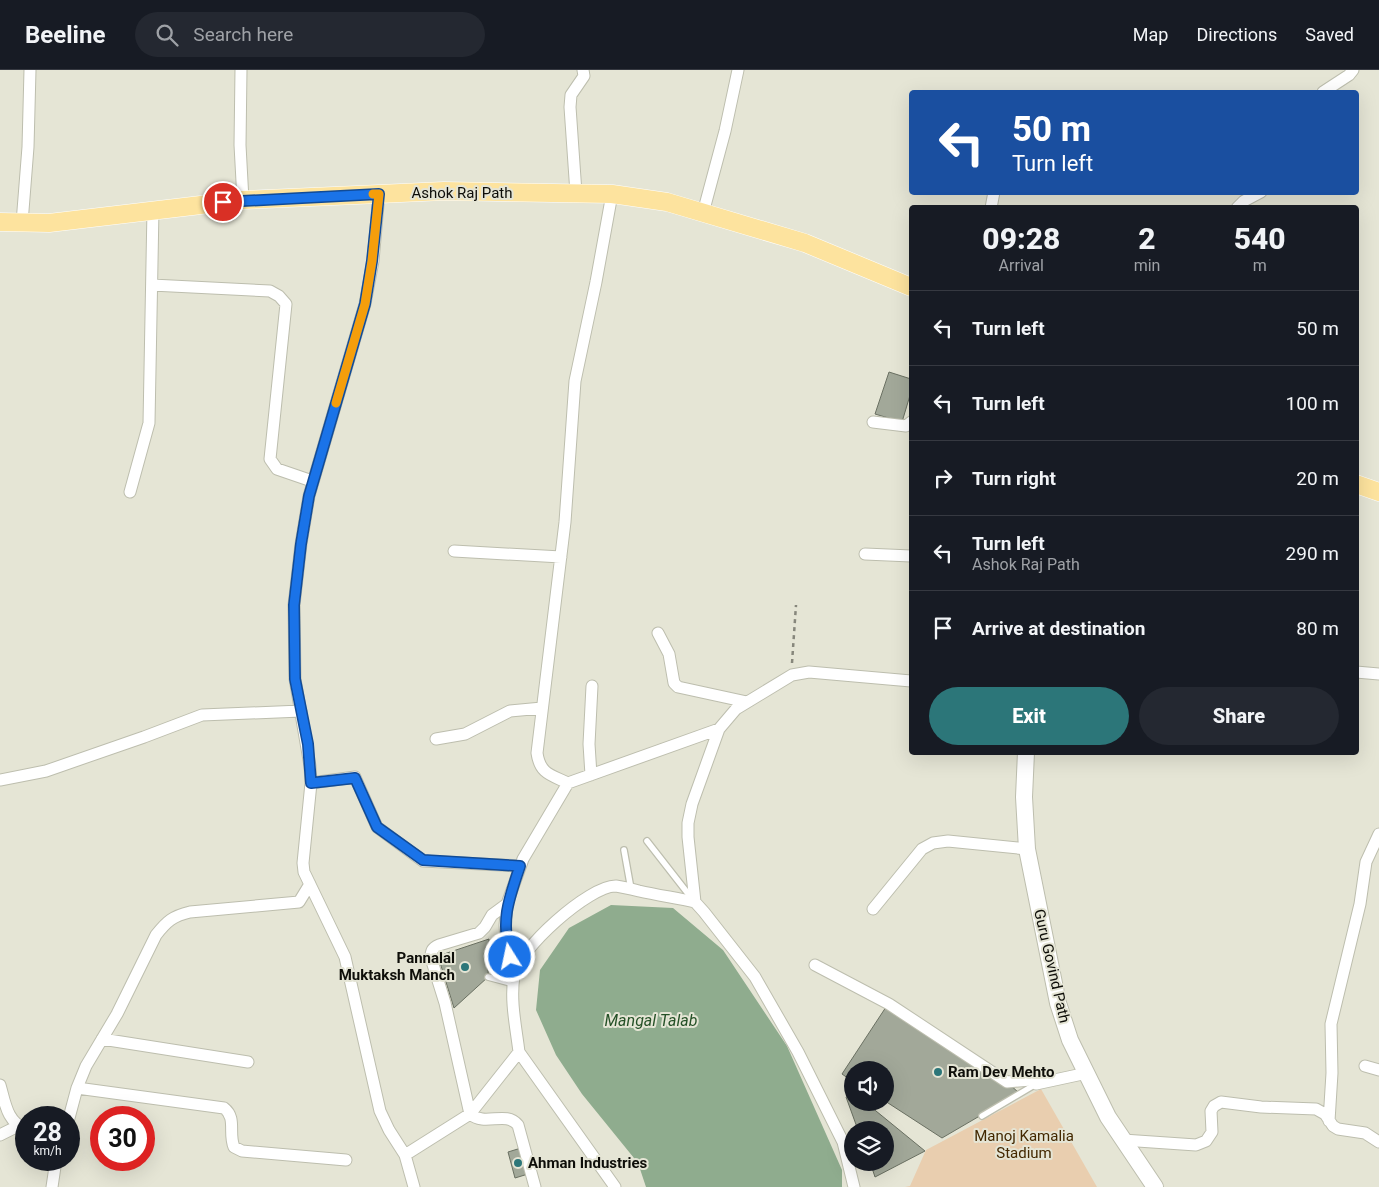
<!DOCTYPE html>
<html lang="en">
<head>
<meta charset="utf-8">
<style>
  :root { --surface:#171b24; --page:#242831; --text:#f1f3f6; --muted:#9ea1a6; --line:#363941; --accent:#2c7679 }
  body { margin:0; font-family:Roboto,sans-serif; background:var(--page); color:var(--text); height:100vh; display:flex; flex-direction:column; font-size:19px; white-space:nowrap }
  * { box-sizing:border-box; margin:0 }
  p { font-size:16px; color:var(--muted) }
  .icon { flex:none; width:28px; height:28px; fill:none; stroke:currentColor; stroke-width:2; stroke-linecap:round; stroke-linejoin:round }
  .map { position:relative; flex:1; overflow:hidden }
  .panel { position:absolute; left:909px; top:135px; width:450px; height:550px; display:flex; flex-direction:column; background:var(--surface); border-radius:5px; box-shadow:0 5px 20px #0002 }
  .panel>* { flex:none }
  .top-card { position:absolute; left:909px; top:20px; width:450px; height:105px; border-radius:5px; box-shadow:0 5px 20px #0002; background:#1a4fa0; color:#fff; overflow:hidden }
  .controls { position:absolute; left:844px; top:991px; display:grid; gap:10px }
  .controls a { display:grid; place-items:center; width:50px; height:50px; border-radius:50%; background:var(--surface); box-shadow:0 5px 20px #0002; font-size:25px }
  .speed { position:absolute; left:15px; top:1036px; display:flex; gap:10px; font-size:25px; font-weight:700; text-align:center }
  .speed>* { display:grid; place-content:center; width:65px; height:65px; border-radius:50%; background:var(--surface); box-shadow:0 5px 20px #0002; line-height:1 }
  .speed small { font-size:12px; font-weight:400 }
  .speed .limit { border:8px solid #d22; background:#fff; color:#111 }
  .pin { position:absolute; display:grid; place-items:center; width:42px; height:42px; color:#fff; margin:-21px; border:2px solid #fff; border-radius:50%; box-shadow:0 1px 5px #0007 }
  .me { position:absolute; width:55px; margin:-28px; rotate:350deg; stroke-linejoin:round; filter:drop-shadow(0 0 4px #0008) }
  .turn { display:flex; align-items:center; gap:18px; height:105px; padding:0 20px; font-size:22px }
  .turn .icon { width:65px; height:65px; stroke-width:2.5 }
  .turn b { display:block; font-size:35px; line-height:42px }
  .eta { display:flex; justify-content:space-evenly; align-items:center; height:85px; text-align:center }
  .eta b { font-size:30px; font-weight:800; line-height:35px }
  .button { display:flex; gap:10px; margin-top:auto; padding:10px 20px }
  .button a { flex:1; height:58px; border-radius:30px; background:var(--accent); color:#fff; font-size:20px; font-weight:800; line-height:58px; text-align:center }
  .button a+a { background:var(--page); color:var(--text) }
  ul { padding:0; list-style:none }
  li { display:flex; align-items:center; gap:15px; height:75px; padding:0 20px; border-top:1px solid var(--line) }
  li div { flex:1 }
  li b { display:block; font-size:19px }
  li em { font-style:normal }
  header { display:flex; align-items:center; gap:30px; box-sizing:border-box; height:70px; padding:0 25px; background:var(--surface); border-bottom:1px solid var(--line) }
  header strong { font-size:24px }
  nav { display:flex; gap:28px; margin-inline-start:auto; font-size:18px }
  .search { width:350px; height:45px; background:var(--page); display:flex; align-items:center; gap:12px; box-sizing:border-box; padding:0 18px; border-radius:28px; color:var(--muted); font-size:19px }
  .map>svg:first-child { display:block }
  .green { fill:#e9ceaf }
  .water { fill:#8fac8e }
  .building { fill:#a2a899; stroke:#6a7062 }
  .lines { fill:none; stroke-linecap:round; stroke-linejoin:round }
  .lane-casing { stroke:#bdbeae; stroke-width:8 }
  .street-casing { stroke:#bdbeae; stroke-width:13 }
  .secondary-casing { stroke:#bdbeae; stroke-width:18 }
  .primary-casing { stroke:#fff; stroke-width:19 }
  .path { stroke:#87877c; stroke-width:2.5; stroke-dasharray:4 4; stroke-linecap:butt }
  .lane { stroke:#fff; stroke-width:5.5 }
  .street { stroke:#fff; stroke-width:11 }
  .secondary { stroke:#fff; stroke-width:16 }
  .primary { stroke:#fde39e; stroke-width:18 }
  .route-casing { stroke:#114b97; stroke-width:12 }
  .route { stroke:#1a73e8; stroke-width:9 }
  .slow { stroke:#f59e0b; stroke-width:9 }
  .poi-dot { fill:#2c7679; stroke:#e5e5d5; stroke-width:2 }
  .labels { text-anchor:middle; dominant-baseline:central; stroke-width:4; stroke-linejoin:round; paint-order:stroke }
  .street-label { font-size:15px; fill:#0e0e09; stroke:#e5e5d5 }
  .poi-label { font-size:15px; font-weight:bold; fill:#0e0e09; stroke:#e5e5d5; text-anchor:start }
  .park-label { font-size:15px; fill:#432800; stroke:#e5e5d5 }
  .water-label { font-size:16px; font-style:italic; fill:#255127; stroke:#e5e5d5 }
</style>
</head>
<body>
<header>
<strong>Beeline</strong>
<div class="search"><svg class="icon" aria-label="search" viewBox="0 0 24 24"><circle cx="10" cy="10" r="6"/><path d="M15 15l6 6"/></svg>Search here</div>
<nav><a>Map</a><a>Directions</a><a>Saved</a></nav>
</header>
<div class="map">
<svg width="1379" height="1117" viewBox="0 0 1379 1117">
  <rect width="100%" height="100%" fill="#e5e5d5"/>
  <!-- green -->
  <path class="green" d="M 1041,1019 L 1097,1117 L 905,1117 L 910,1116 L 926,1080 Z"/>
  <!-- water -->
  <path class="water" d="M 611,835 L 673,838 L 723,880 L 787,976 L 842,1100 L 842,1117 L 646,1117 L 638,1093 L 582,1024 L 556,985 L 536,940 L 540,900 L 569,858 Z"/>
  <!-- building -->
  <path class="building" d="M 889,302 L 911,309 L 911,322 L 902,352 L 875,344 Z
    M 489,869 L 488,907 L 454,938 L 438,886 Z
    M 886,937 L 1007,1012 L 1019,1023 L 942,1068 L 885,1031 L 885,1000 L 852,1000 L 852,1011 L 842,1004 Z
    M 852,1024 L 852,1032 L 865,1032 L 925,1081 L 875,1107 L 870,1092 L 885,1092 L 885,1060 L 858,1060 L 846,1027 Z
    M 521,1078 L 528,1104 L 515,1108 L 508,1082 Z"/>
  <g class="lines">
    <defs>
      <path id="lane" d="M 647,771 L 693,830
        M 624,780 L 631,819
        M 488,907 L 514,914
        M 982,1046 L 1036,1014"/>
      <path id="street" d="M 241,0 L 240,75 L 243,130
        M 1323,22 L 1349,5 L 1353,0
        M 576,123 L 570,37 L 571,25 L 584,6 L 583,0
        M 379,124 L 373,191 L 365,234 L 309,426 L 301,474 L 294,535 L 295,609 L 310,696 L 311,713 L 303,793 L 304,802 L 345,887 L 380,1041 L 389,1060 L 405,1085 L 414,1117
        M 991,138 L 994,122
        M 1237,138 L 1244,131 L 1261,122
        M 703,143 L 725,61 L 738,0
        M 22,153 L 28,77 L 30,0
        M 152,215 L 270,221 L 279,226 L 286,234 L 270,389 L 277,399 L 312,411
        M 873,352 L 906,356 L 911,352
        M 130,422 L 149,353 L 153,139
        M 454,481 L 561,487
        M 865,484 L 911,486
        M 658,563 L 669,584 L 674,613 L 678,617 L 747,632
        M 1356,602 L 1379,604
        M 436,669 L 465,664 L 510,641 L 542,638
        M 591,705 L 589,674 L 592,616
        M 0,710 L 46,701 L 144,667 L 202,645 L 301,641
        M 311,713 L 355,707 L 377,757 L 423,791 L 520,796
        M 568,713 C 551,705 540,704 537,683 L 565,452 L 575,311 L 596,212 L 612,124
        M 695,832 L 688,767 L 688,753 L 692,734 L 719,659 L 736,639 L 792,605 L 809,602 L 911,611
        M 873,839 L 922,779 L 933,773 L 948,771 L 1027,779
        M 815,895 L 889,934 L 1007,1012 L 1031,1010 L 1036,1014 L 1087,1003
        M 514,904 L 506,871 L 505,855 L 507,834 L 523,789 L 568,713 L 719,659
        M 102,969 L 248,992
        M 519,982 L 615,1117
        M 1365,996 L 1379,1000
        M 0,1015 C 5,1032 7,1053 26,1059
        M 77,1018 L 224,1038 C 237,1048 228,1063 234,1077 L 242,1081 L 346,1090
        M 470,1044 L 445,933 L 431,888 C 431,881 432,878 439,875 L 479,863 L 485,857 L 492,845 L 507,834
        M 470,1044 C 486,1057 505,1040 518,1055 L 535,1117
        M 69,1048 L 77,1018 L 86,996 L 117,944 L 156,865 C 167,851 173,846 190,842 L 299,832 L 310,814
        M 1329,1051 L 1332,1003 L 1331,954 L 1360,834 L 1366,792 L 1379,764
        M 0,1065 L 18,1056
        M 1123,1070 L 1196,1075 L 1206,1071 L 1212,1062 L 1211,1041 L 1214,1036 L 1221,1032 L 1261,1037 L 1316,1039 L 1325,1044 L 1333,1056 L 1338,1059 L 1365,1063 L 1379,1072
        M 405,1085 L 470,1044 L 519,982 C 516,957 510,931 514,906 C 517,880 590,815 616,816 C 623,817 631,819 639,821 C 657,825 676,828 695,832 L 704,842 L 755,907 L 798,982 L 843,1072 L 854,1117
        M 52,1117 L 56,1090"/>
      <path id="secondary" d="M 1026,682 L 1024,727 L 1027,779 L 1058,933 L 1070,970 L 1108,1047 L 1155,1117"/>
      <path id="primary" d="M 0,152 L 49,153 L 243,130 L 379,124 L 444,121 L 612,124 L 667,132 L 805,173 L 911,217
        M 1356,414 L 1379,422"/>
    </defs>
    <!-- lane casing -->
    <use href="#lane" class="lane-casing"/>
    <!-- street casing -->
    <use href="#street" class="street-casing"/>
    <!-- secondary casing -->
    <use href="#secondary" class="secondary-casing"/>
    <!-- primary casing -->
    <use href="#primary" class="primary-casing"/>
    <!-- path -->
    <path class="path" d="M 792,593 L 796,535"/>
    <!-- lane -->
    <use href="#lane" class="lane"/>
    <!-- street -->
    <use href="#street" class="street"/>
    <!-- secondary -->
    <use href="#secondary" class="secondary"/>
    <!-- primary -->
    <use href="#primary" class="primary"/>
  </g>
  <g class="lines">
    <defs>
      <path id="route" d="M 223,132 L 379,124 L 372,191 L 365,234 L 309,426 L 301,474 L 294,535 L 295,609 L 308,674 L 311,713 L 355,708 L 377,757 L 423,790 L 520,796 C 508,831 501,850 510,887"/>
    </defs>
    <!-- route casing -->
    <use href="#route" class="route-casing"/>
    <!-- route -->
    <use href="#route" class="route"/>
    <!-- slow -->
    <path class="slow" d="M 336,333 L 365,234 L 372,191 L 379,124 L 373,124"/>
  </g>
  <!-- markers -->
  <g class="poi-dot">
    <circle cx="465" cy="897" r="5"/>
    <circle cx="938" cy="1002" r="5"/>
    <circle cx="518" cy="1093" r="5"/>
  </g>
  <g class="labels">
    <!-- street labels -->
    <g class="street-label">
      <text x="462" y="123">Ashok Raj Path</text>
      <text transform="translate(1052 896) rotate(77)">Guru Govind Path</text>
    </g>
    <!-- poi labels -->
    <g class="poi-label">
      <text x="455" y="888" text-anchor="end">Pannalal<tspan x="455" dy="17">Muktaksh Manch</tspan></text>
      <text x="948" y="1002">Ram Dev Mehto</text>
      <text x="528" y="1093">Ahman Industries</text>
    </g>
    <!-- park labels -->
    <g class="park-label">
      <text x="1024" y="1066">Manoj Kamalia<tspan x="1024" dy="17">Stadium</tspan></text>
    </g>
    <!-- water labels -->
    <g class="water-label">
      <text x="651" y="950">Mangal Talab</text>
    </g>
  </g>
</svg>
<div class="controls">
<a><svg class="icon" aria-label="sound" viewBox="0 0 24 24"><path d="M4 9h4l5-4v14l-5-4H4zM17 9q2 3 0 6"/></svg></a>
<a><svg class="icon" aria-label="layers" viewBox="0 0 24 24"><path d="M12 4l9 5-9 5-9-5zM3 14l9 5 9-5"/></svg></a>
</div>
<div class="speed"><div>28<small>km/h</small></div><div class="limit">30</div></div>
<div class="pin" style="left:223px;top:132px;background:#d93025"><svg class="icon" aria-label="arrive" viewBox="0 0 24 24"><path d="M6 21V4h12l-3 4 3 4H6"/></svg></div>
<svg class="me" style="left:510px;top:887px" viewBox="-20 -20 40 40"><circle r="17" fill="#1a73e8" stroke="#fff" stroke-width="3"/><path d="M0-11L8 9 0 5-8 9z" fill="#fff"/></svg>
<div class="top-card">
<div class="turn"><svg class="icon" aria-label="left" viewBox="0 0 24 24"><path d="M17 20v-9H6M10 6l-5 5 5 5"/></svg><div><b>50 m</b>Turn left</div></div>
</div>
<section class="panel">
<div class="eta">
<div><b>09:28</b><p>Arrival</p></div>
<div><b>2</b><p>min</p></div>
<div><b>540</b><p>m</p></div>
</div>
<ul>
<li><svg class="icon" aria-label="left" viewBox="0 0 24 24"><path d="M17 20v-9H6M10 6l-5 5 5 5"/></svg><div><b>Turn left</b></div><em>50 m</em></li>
<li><svg class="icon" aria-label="left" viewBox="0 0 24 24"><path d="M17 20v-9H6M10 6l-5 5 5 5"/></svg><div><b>Turn left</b></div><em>100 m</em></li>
<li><svg class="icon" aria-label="right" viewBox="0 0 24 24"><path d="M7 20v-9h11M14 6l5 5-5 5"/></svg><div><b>Turn right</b></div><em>20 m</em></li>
<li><svg class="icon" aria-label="left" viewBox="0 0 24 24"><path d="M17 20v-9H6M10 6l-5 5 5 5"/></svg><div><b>Turn left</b><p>Ashok Raj Path</p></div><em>290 m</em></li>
<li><svg class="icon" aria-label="arrive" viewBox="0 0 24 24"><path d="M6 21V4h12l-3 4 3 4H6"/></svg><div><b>Arrive at destination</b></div><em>80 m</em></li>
</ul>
<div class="button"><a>Exit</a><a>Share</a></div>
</section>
</div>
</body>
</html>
